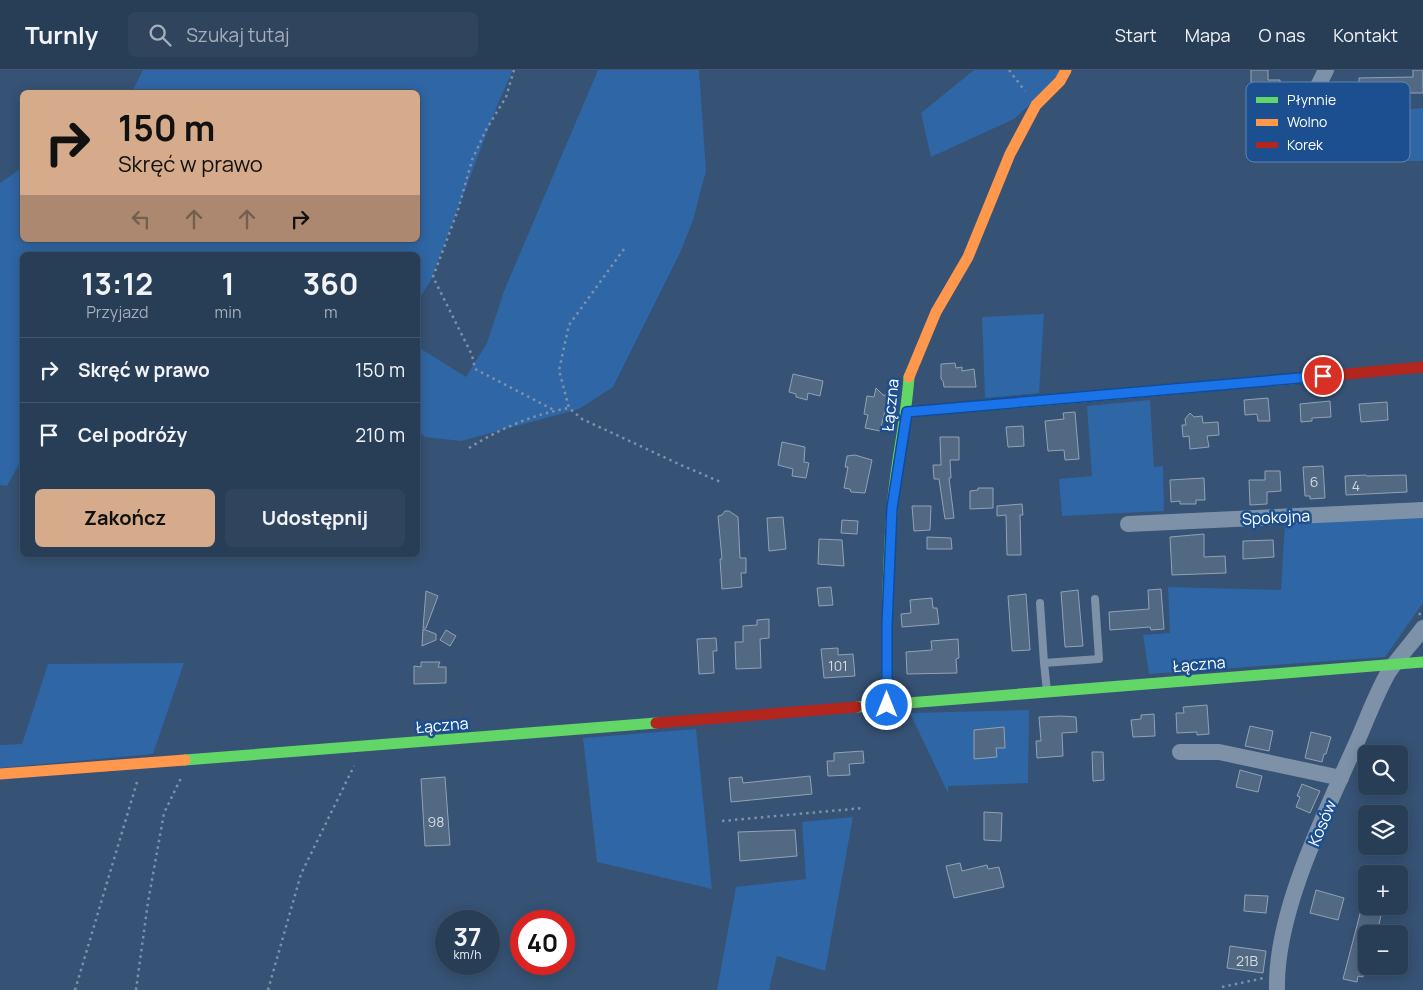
<!DOCTYPE html>
<html lang="pl">
<head>
<meta charset="utf-8">
<style>
  :root { --surface:#283e57; --page:#30455d; --text:#f1f3f6; --muted:#a5aeba; --line:#44576d; --accent:#d6ab8b }
  body { margin:0; font-family:Manrope,sans-serif; background:var(--page); color:var(--text); height:100vh; display:flex; flex-direction:column; font-size:19px; white-space:nowrap }
  * { box-sizing:border-box; margin:0 }
  p { font-size:16px; color:var(--muted) }
  .icon { flex:none; width:28px; height:28px; fill:none; stroke:currentColor; stroke-width:2; stroke-linecap:round; stroke-linejoin:round }
  .map { position:relative; flex:1; overflow:hidden }
  .drawer { position:absolute; left:20px; top:182px; width:400px; height:305px; display:flex; flex-direction:column; background:var(--surface); border-radius:8px; box-shadow:0 2px 12px #0003,0 0 0 1px var(--line) }
  .drawer>* { flex:none }
  .banner { position:absolute; left:20px; top:20px; width:400px; height:152px; border-radius:8px; box-shadow:0 2px 12px #0003,0 0 0 1px var(--line); background:#d6ab8b; color:#111; overflow:hidden }
  .fabs { position:absolute; left:1358px; top:675px; display:grid; gap:10px }
  .fabs a { display:grid; place-items:center; width:50px; height:50px; border-radius:8px; background:var(--surface); box-shadow:0 2px 12px #0003,0 0 0 1px var(--line); font-size:25px }
  .speed { position:absolute; left:435px; top:840px; display:flex; gap:10px; font-size:25px; font-weight:700; text-align:center }
  .speed>* { display:grid; place-content:center; width:65px; height:65px; border-radius:50%; background:var(--surface); box-shadow:0 2px 12px #0003,0 0 0 1px var(--line); line-height:1 }
  .speed small { font-size:12px; font-weight:400 }
  .speed .limit { border:8px solid #d22; background:#fff; color:#111 }
  .pin { position:absolute; display:grid; place-items:center; width:42px; height:42px; color:#fff; margin:-21px; border:2px solid #fff; border-radius:50%; box-shadow:0 1px 5px #0007 }
  .me { position:absolute; width:55px; margin:-28px; rotate:0deg; stroke-linejoin:round; filter:drop-shadow(0 0 4px #0008) }
  .turn { display:flex; align-items:center; gap:18px; height:105px; padding:0 15px; font-size:22px }
  .turn .icon { width:65px; height:65px; stroke-width:2.5 }
  .turn b { display:block; font-size:35px; line-height:42px }
  .lanes { display:flex; align-items:center; height:48px; padding:0 15px; background:#0003; justify-content:center; gap:25px; direction:ltr }
  .lanes .off { opacity:.35 }
  .eta { display:flex; justify-content:space-evenly; align-items:center; height:85px; text-align:center }
  .eta b { font-size:30px; font-weight:700; line-height:35px }
  .action { display:flex; gap:10px; margin-top:auto; padding:10px 15px }
  .action a { flex:1; height:58px; border-radius:8px; background:var(--accent); color:#111; font-size:20px; font-weight:700; line-height:58px; text-align:center }
  .action a+a { background:var(--page); color:var(--text) }
  ul { padding:0; list-style:none }
  li { display:flex; align-items:center; gap:15px; height:65px; padding:0 15px; border-top:1px solid var(--line) }
  li div { flex:1 }
  li b { display:block; font-size:19px }
  li em { font-style:normal }
  header { display:flex; align-items:center; gap:30px; box-sizing:border-box; height:70px; padding:0 25px; background:var(--surface); border-bottom:1px solid var(--line) }
  header strong { font-size:24px }
  nav { display:flex; gap:28px; margin-inline-start:auto; font-size:18px }
  .search { width:350px; height:45px; background:var(--page); display:flex; align-items:center; gap:12px; box-sizing:border-box; padding:0 18px; border-radius:8px; color:var(--muted); font-size:19px }
  .map>svg:first-child { display:block }
  .green { fill:#2f66a5 }
  .building { fill:#526984; stroke:#92a2b6 }
  .lines { fill:none; stroke-linecap:round; stroke-linejoin:round }
  .path { stroke:#7d92a8; stroke-width:2.5; stroke-dasharray:2.5 4; stroke-linecap:butt }
  .lane { stroke:#7d92a8; stroke-width:8 }
  .street { stroke:#7d92a8; stroke-width:16 }
  .fast { stroke:#63d668; stroke-width:11 }
  .slow { stroke:#ff974d; stroke-width:11 }
  .jam { stroke:#b3261e; stroke-width:11 }
  .route-casing { stroke:#114b97; stroke-width:12 }
  .route { stroke:#1a73e8; stroke-width:9 }
  .labels { text-anchor:middle; dominant-baseline:central; stroke-width:5; stroke-linejoin:round; paint-order:stroke }
  .number-label { font-size:14px; fill:#d4dae0 }
  .street-label { font-size:16px; fill:#fff; stroke:#1b4f8f }
  .key { fill:#1b4f8f; stroke:#5f84b1; stroke-width:1 }
  .key-label { font-size:14px; fill:#fff }
</style>
</head>
<body>
<header>
<strong>Turnly</strong>
<div class="search"><svg class="icon" aria-label="search" viewBox="0 0 24 24"><circle cx="10" cy="10" r="6"/><path d="M15 15l6 6"/></svg>Szukaj tutaj</div>
<nav><a>Start</a><a>Mapa</a><a>O nas</a><a>Kontakt</a></nav>
</header>
<div class="map">
<svg width="1423" height="920" viewBox="0 0 1423 920">
  <rect width="100%" height="100%" fill="#365274"/>
  <!-- green -->
  <path class="green" d="M 143,0 L 513,0 L 499,31 L 430,212 L 418,230 L 418,185 L 22,185 L 22,389 L 7,416 L 0,415 L 0,113 L 19,100 L 22,101 L 22,170 L 418,170 L 418,22 L 132,22 Z
    M 598,0 L 699,0 L 706,101 L 693,150 L 680,183 L 613,317 L 579,339 L 461,371 L 425,367 L 418,361 L 418,277 L 466,307 L 487,273 L 504,221 Z
    M 974,0 L 1067,0 L 1014,49 L 931,87 L 921,43 Z
    M 1423,38 L 1423,91 L 1310,91 L 1310,47 Z
    M 1044,244 L 1039,323 L 985,328 L 982,247 Z
    M 1150,330 L 1154,397 L 1163,396 L 1164,441 L 1062,446 L 1059,409 L 1092,406 L 1087,336 Z
    M 1423,447 L 1423,533 L 1385,587 L 1149,604 L 1143,565 L 1170,563 L 1168,517 L 1281,520 L 1285,453 Z
    M 184,593 L 153,684 L 0,698 L 0,675 L 22,674 L 48,594 Z
    M 1029,640 L 1028,713 L 948,716 L 948,723 L 910,643 Z
    M 696,659 L 712,819 L 597,792 L 583,668 Z
    M 853,747 L 825,901 L 777,886 L 769,920 L 717,920 L 736,817 L 806,809 L 802,752 Z"/>
  <!-- building -->
  <path class="building" d="M 1251,0 L 1268,0 L 1268,10 L 1280,10 L 1280,22 L 1251,22 Z
    M 1413,0 L 1423,0 L 1423,23 L 1359,23 L 1359,8 L 1413,7 Z
    M 955,293 L 956,298 L 962,297 L 962,301 L 974,299 L 976,317 L 944,317 L 943,311 L 941,309 L 941,294 Z
    M 793,304 L 823,311 L 820,326 L 808,323 L 807,330 L 796,327 L 796,324 L 789,322 Z
    M 876,318 L 883,325 L 891,326 L 888,341 L 885,341 L 880,361 L 865,358 L 868,345 L 864,344 L 867,326 L 874,327 Z
    M 1268,328 L 1270,351 L 1258,351 L 1257,344 L 1245,345 L 1244,330 Z
    M 1330,331 L 1331,347 L 1312,348 L 1312,351 L 1301,352 L 1300,334 Z
    M 1387,332 L 1388,350 L 1361,352 L 1359,334 Z
    M 1075,342 L 1079,389 L 1065,390 L 1064,380 L 1048,381 L 1045,351 L 1064,349 L 1063,343 Z
    M 1190,343 L 1194,347 L 1202,346 L 1203,353 L 1218,352 L 1219,365 L 1207,366 L 1209,377 L 1190,379 L 1189,366 L 1183,367 L 1182,355 L 1186,355 L 1185,349 Z
    M 1023,356 L 1024,376 L 1008,377 L 1006,357 Z
    M 940,367 L 959,367 L 959,390 L 950,390 L 951,408 L 949,408 L 954,448 L 945,449 L 939,409 L 934,409 L 933,395 L 941,395 Z
    M 782,372 L 805,377 L 804,392 L 809,393 L 806,408 L 792,406 L 793,399 L 778,395 Z
    M 855,385 L 872,390 L 865,423 L 851,422 L 850,419 L 844,418 L 848,397 L 845,397 L 847,386 Z
    M 1323,396 L 1325,428 L 1310,429 L 1310,426 L 1305,426 L 1303,397 Z
    M 1265,401 L 1280,401 L 1281,421 L 1267,422 L 1267,434 L 1250,435 L 1249,410 L 1265,410 Z
    M 1366,405 L 1367,406 L 1406,405 L 1407,422 L 1346,425 L 1345,406 Z
    M 1204,408 L 1205,430 L 1196,430 L 1196,434 L 1180,434 L 1180,431 L 1171,432 L 1170,410 Z
    M 978,418 L 993,418 L 993,438 L 970,439 L 970,421 L 978,420 Z
    M 1022,434 L 1023,445 L 1020,445 L 1021,485 L 1007,485 L 1006,445 L 997,446 L 997,436 Z
    M 912,436 L 931,436 L 930,460 L 914,461 Z
    M 725,441 L 729,441 L 738,447 L 740,488 L 746,488 L 746,503 L 741,503 L 742,517 L 722,519 L 720,489 L 722,489 L 718,446 L 722,445 Z
    M 783,447 L 786,479 L 769,481 L 767,448 Z
    M 842,450 L 858,451 L 857,464 L 841,463 Z
    M 1204,464 L 1204,487 L 1225,486 L 1226,503 L 1172,505 L 1170,467 Z
    M 927,467 L 951,468 L 952,479 L 927,479 Z
    M 819,469 L 842,470 L 844,496 L 818,494 Z
    M 1273,470 L 1274,487 L 1243,489 L 1243,471 Z
    M 831,517 L 833,535 L 819,536 L 817,518 Z
    M 1161,519 L 1164,559 L 1151,560 L 1150,557 L 1110,560 L 1109,542 L 1149,539 L 1148,520 Z
    M 1078,520 L 1083,576 L 1065,577 L 1061,522 Z
    M 426,521 L 438,526 L 426,558 L 423,558 Z
    M 1026,524 L 1030,580 L 1012,581 L 1008,526 Z
    M 932,528 L 933,538 L 937,538 L 939,554 L 902,557 L 901,544 L 911,543 L 910,530 Z
    M 769,549 L 769,568 L 760,569 L 761,598 L 736,599 L 735,572 L 743,572 L 743,556 L 757,555 L 757,550 Z
    M 423,559 L 436,564 L 436,570 L 422,576 Z
    M 446,560 L 456,566 L 450,576 L 440,570 Z
    M 716,568 L 717,581 L 713,581 L 714,603 L 699,604 L 697,569 Z
    M 958,569 L 959,588 L 956,589 L 957,603 L 907,604 L 906,582 L 932,580 L 931,571 Z
    M 838,578 L 838,585 L 853,584 L 855,606 L 824,608 L 821,579 Z
    M 421,592 L 440,592 L 438,597 L 446,597 L 446,613 L 414,614 L 414,596 L 421,597 Z
    M 1207,635 L 1209,664 L 1197,665 L 1197,662 L 1177,663 L 1176,643 L 1184,643 L 1183,637 Z
    M 1154,644 L 1155,666 L 1133,667 L 1131,650 L 1141,649 L 1141,645 Z
    M 1061,646 L 1076,647 L 1077,662 L 1062,663 L 1063,686 L 1037,688 L 1036,671 L 1041,671 L 1039,647 Z
    M 1250,656 L 1273,661 L 1269,681 L 1245,676 Z
    M 1004,657 L 1005,678 L 996,678 L 997,687 L 974,689 L 974,660 Z
    M 1311,662 L 1331,667 L 1326,684 L 1324,684 L 1322,692 L 1305,688 Z
    M 863,681 L 864,693 L 849,694 L 850,705 L 828,706 L 827,691 L 834,691 L 834,683 Z
    M 1092,682 L 1103,682 L 1104,710 L 1093,711 Z
    M 1240,700 L 1262,706 L 1258,722 L 1236,717 Z
    M 810,706 L 812,724 L 731,732 L 729,708 L 742,707 L 743,713 Z
    M 445,707 L 450,775 L 425,776 L 421,709 Z
    M 1302,714 L 1320,721 L 1310,743 L 1296,737 L 1300,727 L 1297,726 Z
    M 984,742 L 1002,743 L 1001,771 L 984,770 Z
    M 795,760 L 797,786 L 740,791 L 738,762 Z
    M 960,793 L 962,801 L 987,795 L 988,799 L 999,797 L 1004,817 L 954,828 L 946,796 Z
    M 1316,820 L 1344,828 L 1338,850 L 1310,843 Z
    M 1245,825 L 1268,826 L 1266,843 L 1244,841 Z
    M 1361,840 L 1381,845 L 1377,864 L 1366,864 L 1366,893 L 1363,907 L 1358,906 L 1357,912 L 1343,909 Z
    M 1230,876 L 1266,881 L 1263,903 L 1227,898 Z"/>
  <g class="lines">
    <!-- path -->
    <path class="path" d="M 514,0 L 506,27 L 486,60 L 472,90 L 458,140 L 433,207 L 472,285 L 475,299 L 554,340
      M 1009,0 L 1025,21
      M 624,179 L 569,255 L 559,300 L 569,338 L 582,349 L 681,395 L 723,413
      M 469,378 C 499,359 534,344 569,338
      M 1419,545 L 1423,540
      M 722,751 L 863,738
      M 1222,917 L 1264,908
      M 75,920 L 137,712
      M 136,920 L 148,832 L 164,743 L 181,708
      M 268,920 L 301,804 L 354,696"/>
    <!-- lane -->
    <path class="lane" d="M 1040,533 L 1044,593 L 1099,589 L 1095,529
      M 1044,593 L 1047,621"/>
    <!-- street -->
    <path class="street" d="M 1318,16 L 1326,0
      M 1128,454 L 1423,440
      M 1180,682 L 1219,682 L 1341,708
      M 1277,920 C 1275,843 1324,746 1355,676 C 1366,652 1375,626 1388,603 C 1398,588 1412,573 1423,558"/>
    <!-- fast -->
    <path class="fast" d="M 907,342 L 1325,306
      M 887,635 C 887,570 887,505 892,440 C 895,395 906,352 909,307
      M 857,637 L 1423,592
      M 185,690 L 656,653"/>
    <!-- slow -->
    <path class="slow" d="M 909,307 L 936,242 L 968,187 L 1010,84 L 1036,35 L 1060,11 L 1066,0
      M 0,704 L 185,690"/>
    <!-- jam -->
    <path class="jam" d="M 1325,306 L 1423,297
      M 656,653 L 857,637"/>
  </g>
  <g class="lines">
    <defs>
      <path id="route" d="M 887,635 L 887,555 L 892,438 L 907,342 L 1323,306"/>
    </defs>
    <!-- route casing -->
    <use href="#route" class="route-casing"/>
    <!-- route -->
    <use href="#route" class="route"/>
  </g>
  <g class="labels">
    <!-- number labels -->
    <g class="number-label">
      <text x="1314" y="411">6</text>
      <text x="1356" y="415">4</text>
      <text x="838" y="595">101</text>
      <text x="436" y="751">98</text>
      <text x="1247" y="890">21B</text>
    </g>
    <!-- street labels -->
    <g class="street-label">
      <text transform="translate(890 335) rotate(-84)">Łączna</text>
      <text transform="translate(1276 447) rotate(-3)">Spokojna</text>
      <text transform="translate(1199 594) rotate(-5)">Łączna</text>
      <text transform="translate(442 655) rotate(-5)">Łączna</text>
      <text transform="translate(1322 753) rotate(-67)">Kosów</text>
    </g>
  </g>
  <!-- legend -->
  <rect x="1246" y="12" width="164" height="80" rx="8" class="key"/>
  <rect x="1256" y="27" width="22" height="6" fill="#63d668"/>
  <rect x="1256" y="49" width="22" height="7" fill="#ff974d"/>
  <rect x="1256" y="72" width="22" height="6" fill="#b3261e"/>
  <g class="key-label">
    <text x="1287" y="35">Płynnie</text>
    <text x="1287" y="57">Wolno</text>
    <text x="1287" y="80">Korek</text>
  </g>
</svg>
<div class="fabs">
<a><svg class="icon" aria-label="search" viewBox="0 0 24 24"><circle cx="10" cy="10" r="6"/><path d="M15 15l6 6"/></svg></a>
<a><svg class="icon" aria-label="layers" viewBox="0 0 24 24"><path d="M12 4l9 5-9 5-9-5zM3 14l9 5 9-5"/></svg></a>
<a>+</a>
<a>−</a>
</div>
<div class="speed"><div>37<small>km/h</small></div><div class="limit">40</div></div>
<div class="pin" style="left:1323px;top:306px;background:#d93025"><svg class="icon" aria-label="arrive" viewBox="0 0 24 24"><path d="M6 21V4h12l-3 4 3 4H6"/></svg></div>
<svg class="me" style="left:887px;top:635px" viewBox="-20 -20 40 40"><circle r="17" fill="#1a73e8" stroke="#fff" stroke-width="3"/><path d="M0-11L8 9 0 5-8 9z" fill="#fff"/></svg>
<div class="banner">
<div class="turn"><svg class="icon" aria-label="right" viewBox="0 0 24 24"><path d="M7 20v-9h11M14 6l5 5-5 5"/></svg><div><b>150 m</b>Skręć w prawo</div></div>
<div class="lanes"><svg class="icon off" aria-label="left" viewBox="0 0 24 24"><path d="M17 20v-9H6M10 6l-5 5 5 5"/></svg><svg class="icon off" aria-label="ahead" viewBox="0 0 24 24"><path d="M12 20V5M6 11l6-6 6 6"/></svg><svg class="icon off" aria-label="ahead" viewBox="0 0 24 24"><path d="M12 20V5M6 11l6-6 6 6"/></svg><svg class="icon" aria-label="right" viewBox="0 0 24 24"><path d="M7 20v-9h11M14 6l5 5-5 5"/></svg></div>
</div>
<section class="drawer">
<div class="eta">
<div><b>13:12</b><p>Przyjazd</p></div>
<div><b>1</b><p>min</p></div>
<div><b>360</b><p>m</p></div>
</div>
<ul>
<li><svg class="icon" aria-label="right" viewBox="0 0 24 24"><path d="M7 20v-9h11M14 6l5 5-5 5"/></svg><div><b>Skręć w prawo</b></div><em>150 m</em></li>
<li><svg class="icon" aria-label="arrive" viewBox="0 0 24 24"><path d="M6 21V4h12l-3 4 3 4H6"/></svg><div><b>Cel podróży</b></div><em>210 m</em></li>
</ul>
<div class="action"><a>Zakończ</a><a>Udostępnij</a></div>
</section>
</div>
</body>
</html>
